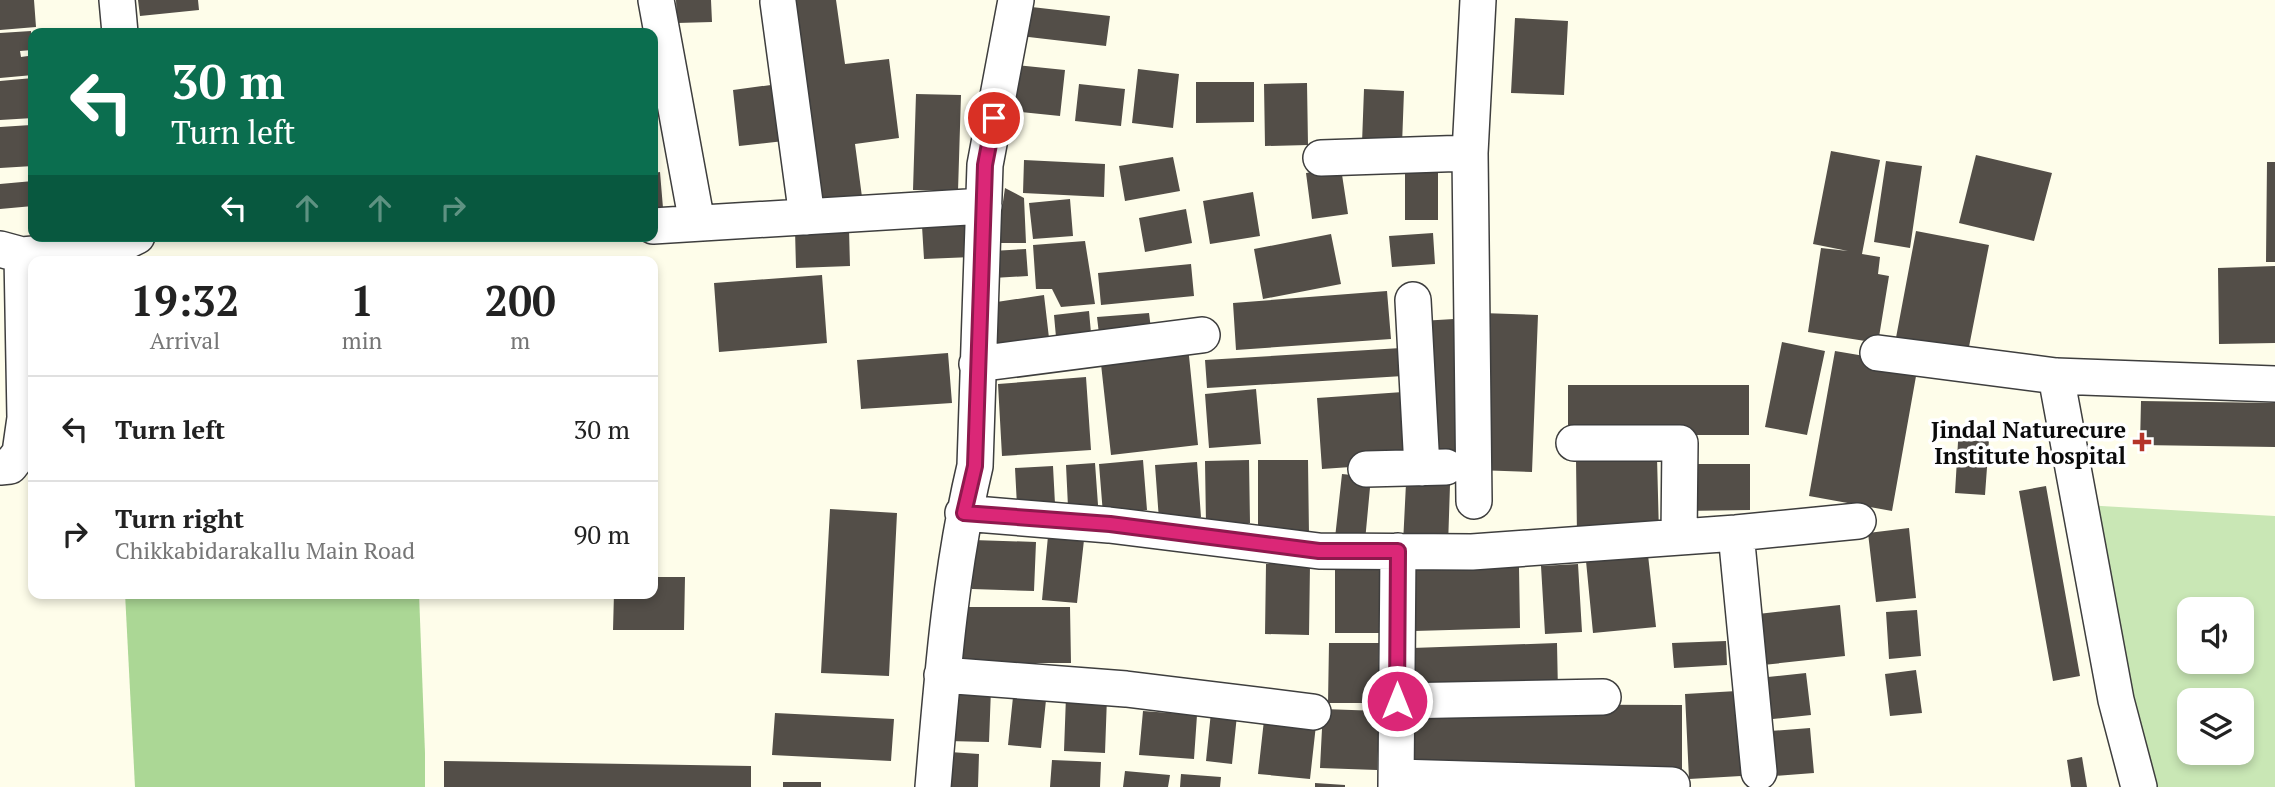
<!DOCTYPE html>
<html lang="en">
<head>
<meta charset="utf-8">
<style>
  :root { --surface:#fff; --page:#f2f2f2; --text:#222; --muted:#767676; --line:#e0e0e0 }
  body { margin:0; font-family:"PT Serif",serif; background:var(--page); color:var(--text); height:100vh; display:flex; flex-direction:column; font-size:26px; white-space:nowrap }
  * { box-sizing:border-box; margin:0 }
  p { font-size:23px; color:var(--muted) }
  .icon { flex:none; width:38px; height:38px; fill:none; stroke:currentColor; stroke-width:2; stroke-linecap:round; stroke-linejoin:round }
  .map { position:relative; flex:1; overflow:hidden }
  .side { position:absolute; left:28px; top:256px; width:630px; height:343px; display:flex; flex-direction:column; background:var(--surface); border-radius:14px; box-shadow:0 4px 10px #0003 }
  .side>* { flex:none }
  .hud { position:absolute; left:28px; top:28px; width:630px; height:214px; border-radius:14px; box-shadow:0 4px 10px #0003; background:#0b6e4f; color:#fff; overflow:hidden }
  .tools { position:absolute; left:2177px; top:597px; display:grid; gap:14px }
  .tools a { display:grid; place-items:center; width:77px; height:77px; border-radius:14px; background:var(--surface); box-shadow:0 4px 10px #0003; font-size:35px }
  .pin { position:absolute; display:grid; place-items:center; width:60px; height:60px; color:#fff; margin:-30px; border:4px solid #fff; border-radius:50%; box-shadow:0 2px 7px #0007 }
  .me { position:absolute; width:77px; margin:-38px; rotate:0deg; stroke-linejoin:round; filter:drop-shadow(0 0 5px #0008) }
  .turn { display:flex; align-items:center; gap:24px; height:147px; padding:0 28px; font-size:32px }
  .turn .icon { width:91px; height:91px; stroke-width:2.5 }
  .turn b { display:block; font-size:49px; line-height:60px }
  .lanes { display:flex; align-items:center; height:66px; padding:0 28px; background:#0003; justify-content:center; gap:35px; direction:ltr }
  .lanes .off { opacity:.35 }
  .eta { display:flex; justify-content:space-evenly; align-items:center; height:119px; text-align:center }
  .eta b { font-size:42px; font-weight:700; line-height:49px }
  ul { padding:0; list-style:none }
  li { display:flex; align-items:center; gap:21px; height:105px; padding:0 28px; border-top:2px solid var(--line) }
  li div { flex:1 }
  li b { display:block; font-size:26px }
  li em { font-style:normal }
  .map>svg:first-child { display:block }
  .green { fill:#c9e7b5; fill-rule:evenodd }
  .forest { fill:#abd795 }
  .building { fill:#534e48 }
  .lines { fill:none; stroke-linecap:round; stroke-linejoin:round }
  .minor-casing { stroke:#3e3e3e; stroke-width:38 }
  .minor { stroke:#fff; stroke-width:35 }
  .route-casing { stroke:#8e194d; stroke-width:18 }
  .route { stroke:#db2777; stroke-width:12 }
  .poi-dot { fill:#b53429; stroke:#fff; stroke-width:2.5 }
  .labels { text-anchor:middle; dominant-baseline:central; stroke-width:7; stroke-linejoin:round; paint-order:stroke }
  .poi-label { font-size:23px; font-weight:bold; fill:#0b0b0b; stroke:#fff; text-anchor:end }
</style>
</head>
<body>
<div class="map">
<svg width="2275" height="787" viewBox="0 0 2275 787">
  <rect width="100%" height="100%" fill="#fefdea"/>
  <!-- green -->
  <path class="green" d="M 2084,505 L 2275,516 L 2275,787 L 2153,787 ZM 2189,609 L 2242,609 L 2242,662 L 2189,662 ZM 2189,700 L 2242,700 L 2242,752 L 2189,752 Z"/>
  <!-- forest -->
  <path class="forest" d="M 125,593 L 419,593 L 425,753 L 425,787 L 135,787 Z"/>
  <!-- building -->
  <path class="building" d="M 0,0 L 34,0 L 36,27 L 0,30 Z
    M 138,0 L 198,0 L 199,10 L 140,16 Z
    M 676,0 L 711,0 L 712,22 L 677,23 Z
    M 789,0 L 836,0 L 845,64 L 889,59 L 899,138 L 855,144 L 862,197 L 816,203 Z
    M 1023,6 L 1110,16 L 1106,46 L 1020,36 Z
    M 1515,18 L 1568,21 L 1564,95 L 1511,93 Z
    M 91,28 L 91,33 L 47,33 L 47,31 Z
    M 31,31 L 32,50 L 20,51 L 21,57 L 28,56 L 28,62 L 33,62 L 33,75 L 0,78 L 0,33 Z
    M 1016,65 L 1065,70 L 1060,116 L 1012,111 Z
    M 1138,69 L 1179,74 L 1173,128 L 1132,123 Z
    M 33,78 L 33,118 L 0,120 L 0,81 Z
    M 1196,82 L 1254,82 L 1254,122 L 1196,123 Z
    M 1307,83 L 1308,145 L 1265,146 L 1264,84 Z
    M 778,84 L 784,141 L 739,146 L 733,90 Z
    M 1079,84 L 1125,89 L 1121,126 L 1075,121 Z
    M 1364,89 L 1404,91 L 1402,145 L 1362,143 Z
    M 916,94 L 961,95 L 958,191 L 913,190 Z
    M 31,125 L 33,166 L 0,168 L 0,127 Z
    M 1831,151 L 1880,160 L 1862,254 L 1880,257 L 1878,274 L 1889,276 L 1878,343 L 1808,332 L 1821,248 L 1848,251 L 1813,244 Z
    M 1976,155 L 2052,173 L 2034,241 L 1959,223 Z
    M 1173,157 L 1180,191 L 1125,201 L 1119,166 Z
    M 1024,160 L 1105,164 L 1104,197 L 1023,193 Z
    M 1886,161 L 1922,166 L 1910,248 L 1874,242 Z
    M 2267,162 L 2275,162 L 2275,262 L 2266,262 Z
    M 1341,168 L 1348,214 L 1312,219 L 1306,173 Z
    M 1405,169 L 1438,169 L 1438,220 L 1405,220 Z
    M 660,172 L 663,208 L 653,209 L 653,173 Z
    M 33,181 L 33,206 L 0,209 L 0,184 Z
    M 1005,188 L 1024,198 L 1026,243 L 997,243 Z
    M 1253,192 L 1260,236 L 1210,244 L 1203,201 Z
    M 1070,199 L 1073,236 L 1033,239 L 1029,203 Z
    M 1186,209 L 1192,243 L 1145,252 L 1139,218 Z
    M 971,224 L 972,257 L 924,259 L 922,226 Z
    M 849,229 L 850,266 L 796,268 L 795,230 Z
    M 1916,231 L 1989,245 L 1967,357 L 1895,343 Z
    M 1433,233 L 1435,264 L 1392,267 L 1389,236 Z
    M 1331,234 L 1341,284 L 1263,299 L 1254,249 Z
    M 1085,241 L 1095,304 L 1061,307 L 1052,289 L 1036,289 L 1033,245 Z
    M 1026,249 L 1028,276 L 993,278 L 992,251 Z
    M 1191,264 L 1194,296 L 1101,305 L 1098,273 Z
    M 2275,266 L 2275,343 L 2219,344 L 2218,268 Z
    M 822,275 L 827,343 L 719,352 L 714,283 Z
    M 1387,291 L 1391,339 L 1236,350 L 1233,303 Z
    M 1044,295 L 1049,338 L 996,345 L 990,303 Z
    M 1089,311 L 1091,333 L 1056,337 L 1054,315 Z
    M 1149,313 L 1151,329 L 1099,334 L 1097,317 Z
    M 1482,313 L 1538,315 L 1532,472 L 1476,470 Z
    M 1454,319 L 1461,462 L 1428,464 L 1421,321 Z
    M 1782,342 L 1825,351 L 1807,435 L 1765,427 Z
    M 1188,346 L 1198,445 L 1111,455 L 1100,355 Z
    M 1401,348 L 1403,376 L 1207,388 L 1205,360 Z
    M 1835,351 L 1918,365 L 1892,511 L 1809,496 Z
    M 948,353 L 952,403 L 861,409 L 857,360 Z
    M 1086,377 L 1091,450 L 1002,456 L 998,384 Z
    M 1568,385 L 1749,385 L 1749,435 L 1568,435 Z
    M 1256,389 L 1261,444 L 1209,448 L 1205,394 Z
    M 1403,392 L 1408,463 L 1322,469 L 1317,398 Z
    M 2141,401 L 2275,403 L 2275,447 L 2140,445 Z
    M 1959,425 L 1990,426 L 1985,495 L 1955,493 Z
    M 1657,457 L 1659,534 L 1577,536 L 1576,459 Z
    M 1143,460 L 1147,510 L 1103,514 L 1099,464 Z
    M 1249,460 L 1250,523 L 1206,524 L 1205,461 Z
    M 1258,460 L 1308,460 L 1309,535 L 1258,535 Z
    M 1197,462 L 1201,517 L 1159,520 L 1155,465 Z
    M 1095,463 L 1098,505 L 1068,507 L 1066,465 Z
    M 1683,464 L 1750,464 L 1750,510 L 1683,511 Z
    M 1053,466 L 1055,504 L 1017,506 L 1015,468 Z
    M 1342,474 L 1371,477 L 1365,541 L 1335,538 Z
    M 1406,483 L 1450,485 L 1448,546 L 1403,544 Z
    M 2046,486 L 2080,676 L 2053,681 L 2019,491 Z
    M 830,509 L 897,513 L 889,676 L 821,673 Z
    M 1909,528 L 1916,598 L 1876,602 L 1868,533 Z
    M 1048,536 L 1084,540 L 1077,603 L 1042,600 Z
    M 973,540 L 1036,542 L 1034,591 L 972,589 Z
    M 1648,555 L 1656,627 L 1593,633 L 1586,561 Z
    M 1266,564 L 1310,564 L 1309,635 L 1265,634 Z
    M 1335,564 L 1380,564 L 1380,633 L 1335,633 Z
    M 1578,564 L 1582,632 L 1545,634 L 1541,566 Z
    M 1519,567 L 1520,628 L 1414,631 L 1413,570 Z
    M 653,577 L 685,577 L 684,630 L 613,630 L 614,593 L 653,593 Z
    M 1840,605 L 1845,656 L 1763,665 L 1758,614 Z
    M 962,607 L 1070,607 L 1071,663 L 962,663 Z
    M 1917,610 L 1921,656 L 1889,659 L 1886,612 Z
    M 1726,641 L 1727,665 L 1674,668 L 1672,643 Z
    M 1329,643 L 1379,643 L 1377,703 L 1328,703 Z
    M 1557,643 L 1558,693 L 1414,699 L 1412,648 Z
    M 1916,670 L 1922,713 L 1890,716 L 1885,674 Z
    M 1806,673 L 1811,715 L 1763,720 L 1758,678 Z
    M 950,688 L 991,689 L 989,742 L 948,741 Z
    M 1737,691 L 1741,776 L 1689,779 L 1685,694 Z
    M 1066,696 L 1107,697 L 1105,753 L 1064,751 Z
    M 1013,697 L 1046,700 L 1041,748 L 1008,745 Z
    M 1415,704 L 1682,705 L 1682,772 L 1414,771 Z
    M 1323,709 L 1380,711 L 1377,770 L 1320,768 Z
    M 1143,711 L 1197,715 L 1194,759 L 1139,755 Z
    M 1211,712 L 1237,715 L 1232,764 L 1206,761 Z
    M 775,713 L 894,719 L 891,761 L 772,755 Z
    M 1264,720 L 1316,725 L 1310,779 L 1258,774 Z
    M 1810,728 L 1814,773 L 1773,776 L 1770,731 Z
    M 950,752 L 979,754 L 978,787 L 947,787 Z
    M 2082,757 L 2087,787 L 2071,787 L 2067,760 Z
    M 1052,760 L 1101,762 L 1100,787 L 1050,787 Z
    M 444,761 L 751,766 L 751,787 L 444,787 Z
    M 1125,771 L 1170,775 L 1168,787 L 1123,787 Z
    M 1181,774 L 1221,777 L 1220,787 L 1180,787 Z
    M 783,782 L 821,782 L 821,787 L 783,787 Z
    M 1315,783 L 1345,785 L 1345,787 L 1315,787 Z"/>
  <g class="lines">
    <defs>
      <path id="minor" d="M 117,0 L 120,33
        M 656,0 L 697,223
        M 778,2 L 807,217
        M 1321,158 L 1470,153
        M 653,226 L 984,206
        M 0,249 L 22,255 L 115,247 L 137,236
        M 1413,300 L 1422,468
        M 1878,353 L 2056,376 L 2275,384
        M 977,364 L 1202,335
        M 2056,376 L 2116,700 L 2139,787
        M 1574,443 L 1680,443 L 1679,537
        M 0,467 L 10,466 L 20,453 L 25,418 L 22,255
        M 1366,469 L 1446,467
        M 1474,501 L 1470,153 L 1478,0
        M 963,513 L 1109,525 L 1319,551 L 1472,552 L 1736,533 L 1858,521
        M 1736,533 L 1759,772
        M 942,675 L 1126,689 L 1313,712
        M 1397,701 L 1603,697
        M 1397,777 L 1672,785
        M 933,787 C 942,680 950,571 975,466 L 985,165 L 1016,0
        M 1396,787 L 1398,551"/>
    </defs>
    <!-- minor casing -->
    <use href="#minor" class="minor-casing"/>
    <!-- minor -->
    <use href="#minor" class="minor"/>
  </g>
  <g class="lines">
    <defs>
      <path id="route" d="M 994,118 L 985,165 L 975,466 L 964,513 L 1110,524 L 1319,551 L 1398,551 L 1397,701"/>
    </defs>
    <!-- route casing -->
    <use href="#route" class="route-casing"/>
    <!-- route -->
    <use href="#route" class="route"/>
  </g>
  <!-- markers -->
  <path class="poi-dot" d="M2138.5 431.5h7v7h7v7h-7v7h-7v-7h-7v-7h7z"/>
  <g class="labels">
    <!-- poi labels -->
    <g class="poi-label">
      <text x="2126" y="429">Jindal Naturecure<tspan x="2126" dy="26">Institute hospital</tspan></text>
    </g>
  </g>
</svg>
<div class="tools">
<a><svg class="icon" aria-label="sound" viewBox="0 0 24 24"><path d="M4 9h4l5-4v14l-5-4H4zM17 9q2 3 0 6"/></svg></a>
<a><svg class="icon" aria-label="layers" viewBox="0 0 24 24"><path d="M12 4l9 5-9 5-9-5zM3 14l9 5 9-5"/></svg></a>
</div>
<div class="pin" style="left:994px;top:118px;background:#d93025"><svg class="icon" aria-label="arrive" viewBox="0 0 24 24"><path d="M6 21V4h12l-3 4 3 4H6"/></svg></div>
<svg class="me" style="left:1397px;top:701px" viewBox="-20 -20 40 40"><circle r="17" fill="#db2777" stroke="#fff" stroke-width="3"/><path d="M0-11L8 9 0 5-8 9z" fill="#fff"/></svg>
<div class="hud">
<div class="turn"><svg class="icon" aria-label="left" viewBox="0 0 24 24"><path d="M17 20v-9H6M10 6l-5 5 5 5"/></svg><div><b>30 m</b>Turn left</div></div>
<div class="lanes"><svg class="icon" aria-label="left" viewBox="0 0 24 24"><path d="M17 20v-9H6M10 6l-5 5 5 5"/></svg><svg class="icon off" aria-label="ahead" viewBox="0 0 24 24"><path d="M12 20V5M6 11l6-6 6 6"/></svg><svg class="icon off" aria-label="ahead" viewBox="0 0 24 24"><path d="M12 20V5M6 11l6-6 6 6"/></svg><svg class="icon off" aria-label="right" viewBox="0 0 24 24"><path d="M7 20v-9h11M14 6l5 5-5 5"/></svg></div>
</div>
<section class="side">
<div class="eta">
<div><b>19:32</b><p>Arrival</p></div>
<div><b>1</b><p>min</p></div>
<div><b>200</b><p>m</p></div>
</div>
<ul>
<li><svg class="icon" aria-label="left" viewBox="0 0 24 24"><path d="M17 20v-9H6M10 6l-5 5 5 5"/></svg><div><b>Turn left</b></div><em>30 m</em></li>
<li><svg class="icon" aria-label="right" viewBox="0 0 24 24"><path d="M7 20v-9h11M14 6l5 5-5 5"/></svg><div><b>Turn right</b><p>Chikkabidarakallu Main Road</p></div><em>90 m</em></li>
</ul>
</section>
</div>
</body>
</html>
